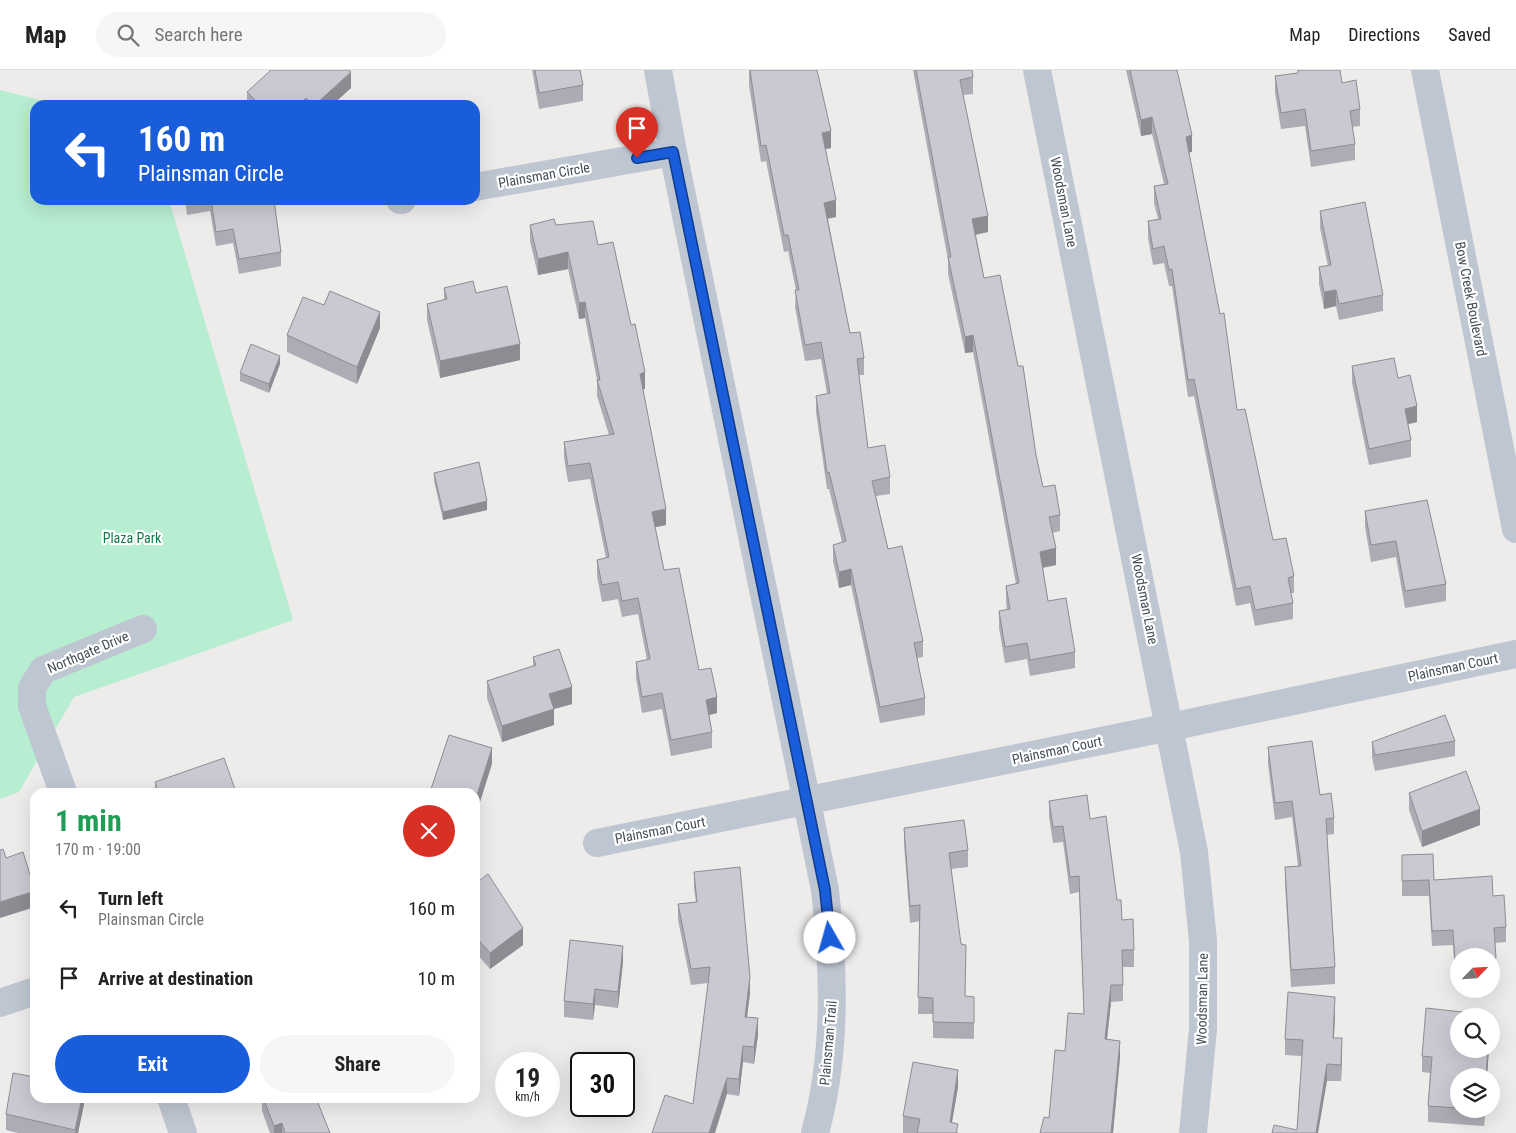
<!DOCTYPE html>
<html lang="en">
<head>
<meta charset="utf-8">
<style>
  :root { --surface:#fff; --page:#f6f6f6; --text:#222; --muted:#767676; --line:#e0e0e0; --accent:#195dda }
  body { margin:0; font-family:"Roboto Condensed",sans-serif; background:var(--page); color:var(--text); height:100vh; display:flex; flex-direction:column; font-size:19px; white-space:nowrap }
  * { box-sizing:border-box; margin:0 }
  p { font-size:16px; color:var(--muted) }
  .icon { flex:none; width:28px; height:28px; fill:none; stroke:currentColor; stroke-width:2; stroke-linecap:round; stroke-linejoin:round }
  .map { position:relative; flex:1; overflow:hidden }
  .side { position:absolute; left:30px; top:718px; width:450px; height:315px; display:flex; flex-direction:column; background:var(--surface); border-radius:15px; box-shadow:0 5px 20px #0002 }
  .side>* { flex:none }
  .banner { position:absolute; left:30px; top:30px; width:450px; height:105px; border-radius:15px; box-shadow:0 5px 20px #0002; background:#195dda; color:#fff; overflow:hidden }
  .needle { width:32px; rotate:65deg }
  .fabs { position:absolute; left:1450px; top:878px; display:grid; gap:10px }
  .fabs a { display:grid; place-items:center; width:50px; height:50px; border-radius:50%; background:var(--surface); box-shadow:0 5px 20px #0002; font-size:25px }
  .speed { position:absolute; left:495px; top:982px; display:flex; gap:10px; font-size:25px; font-weight:700; text-align:center }
  .speed>* { display:grid; place-content:center; width:65px; height:65px; border-radius:50%; background:var(--surface); box-shadow:0 5px 20px #0002; line-height:1 }
  .speed small { font-size:12px; font-weight:400 }
  .speed .limit { border:2px solid #111; border-radius:8px; background:#fff; color:#111 }
  .pin { position:absolute; display:grid; place-items:center; width:42px; height:42px; color:#fff; margin:-51px -21px; border-radius:50% 50% 50% 0; rotate:-45deg; box-shadow:0 0 5px #0007 }
  .pin .icon { rotate:45deg }
  .me { position:absolute; width:55px; margin:-28px; rotate:353deg; stroke-linejoin:round; filter:drop-shadow(0 0 4px #0008) }
  .turn { display:flex; align-items:center; gap:18px; height:105px; padding:0 25px; font-size:22px }
  .turn .icon { width:65px; height:65px; stroke-width:2.5 }
  .turn b { display:block; font-size:35px; line-height:42px }
  .round { display:grid; place-items:center; flex:none; width:52px; height:52px; border-radius:26px; background:var(--page) }
  .overview { display:flex; align-items:center; justify-content:space-between; height:85px; padding:0 25px }
  h1 { font-size:30px; font-weight:700; line-height:38px; color:#1e9e55 }
  .action { display:flex; gap:10px; margin-top:auto; padding:10px 25px }
  .action a { flex:1; height:58px; border-radius:30px; background:var(--accent); color:#fff; font-size:20px; font-weight:700; line-height:58px; text-align:center }
  .action a+a { background:var(--page); color:var(--text) }
  ul { padding:0; list-style:none }
  li { display:flex; align-items:center; gap:15px; height:70px; padding:0 25px }
  li div { flex:1 }
  li b { display:block; font-size:19px }
  li em { font-style:normal }
  header { display:flex; align-items:center; gap:30px; box-sizing:border-box; height:70px; padding:0 25px; background:var(--surface); border-bottom:1px solid var(--line) }
  header strong { font-size:24px }
  nav { display:flex; gap:28px; margin-inline-start:auto; font-size:18px }
  .search { width:350px; height:45px; background:var(--page); display:flex; align-items:center; gap:12px; box-sizing:border-box; padding:0 18px; border-radius:28px; color:var(--muted); font-size:19px }
  .map>svg:first-child { display:block }
  .green { fill:#b7edd1 }
  .lines { fill:none; stroke-linecap:round; stroke-linejoin:round }
  .minor { stroke:#bec6d1; stroke-width:28 }
  .tertiary { stroke:#bec6d1; stroke-width:28 }
  .wall { fill:#acadb4 }
  .shaded-wall { fill:#8c8d92 }
  .building { fill:#c8c9d1; stroke:#8c8d92 }
  .route-casing { stroke:#103c8e; stroke-width:12 }
  .route { stroke:#195dda; stroke-width:9 }
  .labels { text-anchor:middle; dominant-baseline:central; stroke-width:4.5; stroke-linejoin:round; paint-order:stroke }
  .street-label { font-size:14px; fill:#444d58; stroke:#fff }
  .park-label { font-size:14px; fill:#16774f; stroke:#fff }
</style>
</head>
<body>
<header>
<strong>Map</strong>
<div class="search"><svg class="icon" aria-label="search" viewBox="0 0 24 24"><circle cx="10" cy="10" r="6"/><path d="M15 15l6 6"/></svg>Search here</div>
<nav><a>Map</a><a>Directions</a><a>Saved</a></nav>
</header>
<div class="map">
<svg width="1516" height="1063" viewBox="0 0 1516 1063">
  <rect width="100%" height="100%" fill="#eeebeb"/>
  <!-- green -->
  <path class="green" d="M 0,20 L 60,35 L 35,35 L 35,130 L 169,130 L 293,550 L 74,627 L 19,722 L 0,729 Z"/>
  <g class="lines">
    <!-- minor -->
    <path class="minor" d="M 658,0 L 673,82 L 825,820 C 834,902 837,982 815,1063
      M 1037,0 L 1194,782 L 1203,871 L 1203,959 L 1193,1063
      M 475,117 L 673,82
      M 400,130 L 402,130
      M 63,722 L 32,636 L 32,618 L 43,600 L 143,559
      M 597,773 L 1170,657 L 1516,584
      M 0,933 L 35,921
      M 171,1028 L 183,1063"/>
    <!-- tertiary -->
    <path class="tertiary" d="M 1425,0 L 1516,459"/>
  </g>
  <!-- wall -->
  <path class="wall" d="M 532,0 L 580,0 L 583,15 L 583,31 L 539,39 Z
    M 749,0 L 831,78 L 825,79 L 836,147 L 828,149 L 850,263 L 864,288 L 864,305 L 859,305 L 868,378 L 890,407 L 890,424 L 876,426 L 888,479 L 923,571 L 923,587 L 917,588 L 925,628 L 925,645 L 880,653 L 851,515 L 839,518 L 833,491 L 833,475 L 842,472 L 829,419 L 827,419 L 816,342 L 816,326 L 827,324 L 821,289 L 805,291 L 795,237 L 796,220 L 788,181 L 784,182 L 766,91 L 761,92 L 749,15 Z
    M 913,0 L 972,0 L 973,7 L 973,24 L 963,25 L 988,162 L 976,165 L 984,208 L 1036,385 L 1043,417 L 1060,445 L 1060,461 L 1052,463 L 1056,495 L 1043,498 L 1048,531 L 1075,582 L 1075,598 L 1030,606 L 1027,589 L 1005,593 L 999,558 L 999,541 L 1007,540 L 1006,532 L 1006,516 L 1016,514 L 973,282 L 965,283 L 948,204 L 948,190 Z
    M 1126,0 L 1177,0 L 1192,82 L 1189,82 L 1237,340 L 1273,470 L 1294,506 L 1294,523 L 1291,523 L 1293,533 L 1293,549 L 1255,556 L 1250,533 L 1236,536 L 1194,326 L 1188,327 L 1172,216 L 1169,216 L 1164,193 L 1153,195 L 1148,168 L 1148,151 L 1158,149 L 1154,133 L 1154,116 L 1164,114 L 1152,64 L 1141,66 Z
    M 1275,6 L 1342,13 L 1360,39 L 1360,56 L 1352,57 L 1355,74 L 1355,90 L 1311,97 L 1305,56 L 1281,59 L 1275,23 Z
    M 351,18 L 332,35 L 247,35 L 247,22 Z
    M 185,130 L 274,130 L 281,182 L 281,196 L 239,204 L 233,173 L 216,176 L 210,141 L 187,145 Z
    M 1320,141 L 1383,225 L 1383,241 L 1339,250 L 1336,236 L 1324,239 L 1319,214 L 1319,197 L 1328,196 L 1320,158 Z
    M 530,155 L 556,155 L 598,175 L 645,319 L 643,319 L 666,455 L 655,457 L 664,500 L 699,600 L 717,643 L 709,645 L 712,662 L 712,678 L 671,686 L 662,639 L 642,643 L 636,608 L 636,592 L 647,590 L 638,544 L 622,547 L 618,529 L 602,532 L 597,506 L 597,490 L 606,488 L 590,409 L 568,412 L 564,388 L 564,372 L 609,365 L 597,326 L 597,310 L 585,248 L 579,249 L 568,199 L 538,205 L 530,171 Z
    M 444,218 L 476,223 L 520,290 L 440,308 L 427,250 L 427,234 L 444,230 Z
    M 380,258 L 357,314 L 287,282 L 287,265 Z
    M 280,294 L 269,323 L 240,311 L 240,303 Z
    M 1352,296 L 1398,308 L 1417,352 L 1408,354 L 1411,370 L 1411,387 L 1369,395 L 1352,313 Z
    M 434,403 L 487,440 L 443,450 L 434,411 Z
    M 1365,441 L 1446,514 L 1446,531 L 1405,538 L 1396,487 L 1371,492 L 1365,457 Z
    M 533,587 L 572,634 L 554,639 L 554,655 L 502,672 L 487,628 L 487,611 L 533,596 Z
    M 1455,671 L 1455,686 L 1375,701 L 1372,688 L 1372,672 Z
    M 1268,677 L 1320,725 L 1334,748 L 1334,764 L 1327,765 L 1335,897 L 1335,914 L 1291,917 L 1285,813 L 1285,797 L 1298,796 L 1292,747 L 1275,750 L 1268,694 Z
    M 155,712 L 236,722 L 155,722 Z
    M 1409,723 L 1480,755 L 1422,777 L 1409,740 Z
    M 1049,731 L 1090,749 L 1117,830 L 1122,850 L 1134,880 L 1134,897 L 1123,897 L 1123,931 L 1111,932 L 1107,969 L 1120,987 L 1113,1063 L 1040,1063 L 1049,1048 L 1084,944 L 1079,822 L 1070,824 L 1063,772 L 1053,773 L 1049,747 Z
    M 904,758 L 968,780 L 968,797 L 951,799 L 965,926 L 974,927 L 974,969 L 933,968 L 933,944 L 918,944 L 920,851 L 910,853 L 904,774 Z
    M 1402,785 L 1434,810 L 1493,826 L 1506,857 L 1506,872 L 1495,873 L 1496,903 L 1491,903 L 1491,886 L 1459,886 L 1459,905 L 1455,906 L 1453,875 L 1432,876 L 1429,826 L 1402,826 Z
    M 694,802 L 750,923 L 747,947 L 758,965 L 754,994 L 743,992 L 739,1026 L 727,1024 L 693,1034 L 708,913 L 691,915 L 678,850 L 678,834 L 696,832 L 694,818 Z
    M 475,814 L 523,875 L 490,899 L 475,882 Z
    M 623,892 L 618,938 L 595,935 L 593,950 L 564,947 L 564,931 Z
    M 1335,944 L 1334,968 L 1342,985 L 1341,1011 L 1327,1011 L 1297,1060 L 1302,986 L 1285,985 L 1285,969 Z
    M 1459,979 L 1489,979 L 1487,1006 L 1459,1006 L 1459,1039 L 1485,1039 L 1484,1056 L 1428,1052 L 1428,1036 L 1430,1003 L 1422,1002 L 1422,986 Z
    M 958,1017 L 952,1052 L 958,1063 L 903,1063 L 903,1046 Z
    M 84,1028 L 84,1034 L 78,1063 L 18,1063 L 6,1060 L 6,1044 Z
    M 262,1028 L 316,1028 L 330,1063 L 270,1063 L 262,1041 Z"/>
  <!-- shaded-wall -->
  <path class="shaded-wall" d="M 351,2 L 351,18 L 332,35 L 315,35 Z
    M 306,28 L 306,35 L 299,35 Z
    M 1152,47 L 1152,64 L 1141,66 L 1141,50 Z
    M 831,61 L 831,78 L 822,80 L 822,63 Z
    M 1192,65 L 1192,82 L 1186,83 L 1186,67 Z
    M 836,130 L 836,147 L 824,149 L 824,133 Z
    M 988,146 L 988,162 L 972,165 L 972,149 Z
    M 568,182 L 568,199 L 538,205 L 538,189 Z
    M 1336,220 L 1336,236 L 1324,239 L 1324,222 Z
    M 585,232 L 585,248 L 579,249 L 579,233 Z
    M 380,242 L 380,258 L 357,314 L 357,297 Z
    M 973,265 L 973,282 L 965,283 L 965,267 Z
    M 520,274 L 520,290 L 440,308 L 440,291 Z
    M 280,286 L 280,294 L 269,323 L 269,314 Z
    M 645,302 L 645,319 L 640,320 L 640,304 Z
    M 1417,336 L 1417,352 L 1405,355 L 1405,339 Z
    M 487,431 L 487,440 L 443,450 L 443,442 Z
    M 666,439 L 666,455 L 652,458 L 652,442 Z
    M 1056,478 L 1056,495 L 1040,498 L 1040,482 Z
    M 851,499 L 851,515 L 839,518 L 839,502 Z
    M 572,617 L 572,634 L 554,639 L 554,655 L 502,672 L 502,656 L 549,624 Z
    M 717,627 L 717,643 L 706,646 L 706,630 Z
    M 492,678 L 492,694 L 475,748 L 475,731 Z
    M 1480,739 L 1480,755 L 1422,777 L 1422,761 Z
    M 35,821 L 35,837 L 0,848 L 0,832 Z
    M 523,858 L 523,875 L 490,899 L 490,883 Z
    M 623,876 L 623,892 L 618,938 L 618,922 Z
    M 750,907 L 750,923 L 745,963 L 745,947 Z
    M 1111,915 L 1111,932 L 1105,986 L 1105,969 Z
    M 595,919 L 595,935 L 593,950 L 593,934 Z
    M 1335,927 L 1335,944 L 1333,984 L 1333,968 Z
    M 758,948 L 758,965 L 754,994 L 754,977 Z
    M 1342,968 L 1342,985 L 1341,1011 L 1341,995 Z
    M 1120,971 L 1120,987 L 1113,1063 L 1111,1063 Z
    M 743,976 L 743,992 L 739,1026 L 739,1009 Z
    M 1488,979 L 1489,979 L 1487,1006 L 1486,1006 Z
    M 1327,994 L 1327,1011 L 1318,1063 L 1316,1063 Z
    M 958,1000 L 958,1017 L 950,1063 L 950,1052 Z
    M 727,1008 L 727,1024 L 715,1063 L 709,1063 Z
    M 82,1028 L 84,1028 L 84,1034 L 78,1063 L 75,1063 Z
    M 1484,1039 L 1485,1039 L 1484,1056 Z
    M 282,1053 L 282,1063 L 274,1063 L 274,1056 Z"/>
  <!-- building -->
  <path class="building" d="M 271,0 L 349,0 L 351,2 L 315,35 L 313,35 L 306,28 L 299,35 L 260,35 L 247,22 Z
    M 535,0 L 580,0 L 583,15 L 539,23 Z
    M 750,0 L 817,0 L 831,61 L 822,63 L 836,130 L 824,133 L 850,263 L 860,262 L 864,288 L 857,289 L 868,378 L 885,375 L 890,407 L 872,411 L 888,479 L 902,476 L 923,571 L 914,573 L 925,628 L 880,637 L 851,499 L 839,502 L 833,475 L 846,471 L 829,402 L 827,403 L 816,326 L 830,323 L 821,272 L 805,275 L 795,220 L 799,220 L 788,165 L 784,165 L 766,75 L 761,76 Z
    M 916,0 L 972,0 L 973,7 L 960,10 L 988,146 L 972,149 L 984,208 L 1000,205 L 1018,296 L 1023,296 L 1036,385 L 1043,417 L 1055,415 L 1060,445 L 1049,447 L 1056,478 L 1040,482 L 1048,531 L 1066,528 L 1075,582 L 1030,590 L 1027,573 L 1005,577 L 999,541 L 1010,539 L 1006,516 L 1019,513 L 973,265 L 965,267 L 948,187 L 951,187 Z
    M 1130,0 L 1177,0 L 1192,65 L 1186,67 L 1220,244 L 1224,243 L 1237,340 L 1245,339 L 1273,470 L 1286,468 L 1294,506 L 1288,508 L 1293,533 L 1255,540 L 1250,516 L 1236,519 L 1194,309 L 1188,310 L 1172,199 L 1169,200 L 1164,176 L 1153,179 L 1148,151 L 1161,149 L 1154,116 L 1168,114 L 1152,47 L 1141,50 Z
    M 1298,0 L 1340,0 L 1342,13 L 1356,10 L 1360,39 L 1350,41 L 1355,74 L 1311,81 L 1305,39 L 1281,43 L 1275,6 L 1298,3 Z
    M 211,130 L 274,130 L 281,182 L 239,189 L 233,159 L 216,162 Z
    M 1365,132 L 1383,225 L 1339,234 L 1336,220 L 1324,222 L 1319,197 L 1331,195 L 1320,141 Z
    M 554,149 L 556,155 L 593,151 L 598,175 L 613,172 L 631,255 L 635,254 L 645,302 L 640,304 L 666,439 L 652,442 L 664,500 L 679,498 L 699,600 L 711,598 L 717,627 L 706,630 L 712,662 L 671,670 L 662,623 L 642,627 L 636,592 L 650,589 L 638,528 L 622,531 L 618,512 L 602,515 L 597,490 L 609,487 L 590,393 L 568,396 L 564,372 L 614,364 L 597,310 L 600,310 L 585,232 L 579,233 L 568,182 L 538,189 L 530,155 Z
    M 473,211 L 476,223 L 507,216 L 520,274 L 440,291 L 427,234 L 447,229 L 444,218 Z
    M 330,221 L 380,242 L 357,297 L 287,265 L 303,227 L 324,235 Z
    M 251,274 L 280,286 L 269,314 L 240,303 Z
    M 1394,288 L 1398,308 L 1410,305 L 1417,336 L 1405,339 L 1411,370 L 1369,379 L 1352,296 Z
    M 479,392 L 487,431 L 443,442 L 434,403 Z
    M 1427,430 L 1446,514 L 1405,521 L 1396,471 L 1371,475 L 1365,441 Z
    M 559,579 L 572,617 L 549,624 L 554,639 L 502,656 L 487,611 L 536,595 L 533,587 Z
    M 1445,645 L 1455,671 L 1375,685 L 1372,672 Z
    M 449,665 L 492,678 L 475,731 L 475,722 L 430,722 Z
    M 1312,671 L 1320,725 L 1331,723 L 1334,748 L 1326,749 L 1335,897 L 1291,900 L 1285,797 L 1301,796 L 1292,731 L 1275,733 L 1268,677 Z
    M 224,688 L 236,722 L 158,722 L 155,712 Z
    M 1466,701 L 1480,739 L 1422,761 L 1409,723 Z
    M 1087,725 L 1090,749 L 1106,746 L 1117,830 L 1121,830 L 1122,850 L 1133,849 L 1134,880 L 1122,880 L 1123,915 L 1111,915 L 1105,969 L 1120,971 L 1111,1063 L 1040,1063 L 1044,1047 L 1049,1048 L 1055,980 L 1065,981 L 1068,943 L 1084,944 L 1079,806 L 1070,807 L 1063,756 L 1053,757 L 1049,731 Z
    M 964,750 L 968,780 L 949,783 L 961,874 L 966,875 L 965,926 L 974,927 L 974,953 L 933,952 L 933,928 L 918,927 L 920,835 L 910,836 L 904,758 Z
    M 3,779 L 6,788 L 23,782 L 35,821 L 0,832 L 0,780 Z
    M 1433,784 L 1434,810 L 1492,806 L 1493,826 L 1504,825 L 1506,857 L 1494,858 L 1496,888 L 1491,888 L 1491,886 L 1459,886 L 1459,890 L 1455,891 L 1453,860 L 1432,861 L 1429,810 L 1402,811 L 1402,785 Z
    M 740,797 L 750,907 L 745,947 L 758,948 L 754,977 L 743,976 L 739,1009 L 727,1008 L 709,1063 L 652,1063 L 665,1025 L 693,1034 L 710,897 L 691,899 L 678,834 L 697,832 L 694,802 Z
    M 488,804 L 523,858 L 490,883 L 475,866 L 475,814 Z
    M 570,870 L 623,876 L 618,922 L 595,919 L 593,934 L 564,931 Z
    M 1288,922 L 1335,927 L 1333,968 L 1342,968 L 1341,995 L 1327,994 L 1316,1063 L 1272,1063 L 1274,1055 L 1297,1060 L 1303,970 L 1285,969 Z
    M 1426,938 L 1490,945 L 1490,946 L 1459,946 L 1459,979 L 1488,979 L 1486,1006 L 1459,1006 L 1459,1038 L 1428,1036 L 1432,987 L 1422,986 Z
    M 913,992 L 958,1000 L 950,1052 L 958,1054 L 956,1063 L 917,1063 L 920,1049 L 903,1046 Z
    M 13,1003 L 35,1007 L 35,1028 L 82,1028 L 75,1060 L 6,1044 Z
    M 263,1028 L 316,1028 L 330,1063 L 285,1063 L 282,1053 L 274,1056 Z
    M 1468,1039 L 1484,1039 L 1484,1040 Z"/>
  <g class="lines">
    <defs>
      <path id="route" d="M 637,88 L 673,82 L 825,820 L 830,868"/>
    </defs>
    <!-- route casing -->
    <use href="#route" class="route-casing"/>
    <!-- route -->
    <use href="#route" class="route"/>
  </g>
  <g class="labels">
    <!-- street labels -->
    <g class="street-label">
      <text transform="translate(544 105) rotate(-10)">Plainsman Circle</text>
      <text transform="translate(1064 132) rotate(79)">Woodsman Lane</text>
      <text transform="translate(1471 229) rotate(79)">Bow Creek Boulevard</text>
      <text transform="translate(1145 529) rotate(79)">Woodsman Lane</text>
      <text transform="translate(88 582) rotate(-23)">Northgate Drive</text>
      <text transform="translate(1453 597) rotate(-12)">Plainsman Court</text>
      <text transform="translate(1057 680) rotate(-12)">Plainsman Court</text>
      <text transform="translate(660 760) rotate(-11)">Plainsman Court</text>
      <text transform="translate(1202 929) rotate(-89)">Woodsman Lane</text>
      <text transform="translate(828 973) rotate(-85)">Plainsman Trail</text>
    </g>
    <!-- park labels -->
    <g class="park-label">
      <text x="132" y="468">Plaza Park</text>
    </g>
  </g>
</svg>
<div class="fabs">
<a><svg class="needle" viewBox="-14 -14 28 28"><path d="M0-13l5 13h-10z" fill="#e53935"/><path d="M0 13l5-13h-10z" fill="#767676"/></svg></a>
<a><svg class="icon" aria-label="search" viewBox="0 0 24 24"><circle cx="10" cy="10" r="6"/><path d="M15 15l6 6"/></svg></a>
<a><svg class="icon" aria-label="layers" viewBox="0 0 24 24"><path d="M12 4l9 5-9 5-9-5zM3 14l9 5 9-5"/></svg></a>
</div>
<div class="speed"><div>19<small>km/h</small></div><div class="limit">30</div></div>
<div class="pin" style="left:637px;top:88px;background:#d93025"><svg class="icon" aria-label="arrive" viewBox="0 0 24 24"><path d="M6 21V4h12l-3 4 3 4H6"/></svg></div>
<svg class="me" style="left:830px;top:868px" viewBox="-20 -20 40 40"><circle r="19" fill="#fff"/><path d="M0-13L10 11 0 6-10 11z" fill="#195dda"/></svg>
<div class="banner">
<div class="turn"><svg class="icon" aria-label="left" viewBox="0 0 24 24"><path d="M17 20v-9H6M10 6l-5 5 5 5"/></svg><div><b>160 m</b>Plainsman Circle</div></div>
</div>
<section class="side">
<div class="overview"><div><h1>1 min</h1><p>170 m · 19:00</p></div><a class="round" style="background:#d93025;color:#fff"><svg class="icon" aria-label="close" viewBox="0 0 24 24"><path d="M6 6l12 12M18 6L6 18"/></svg></a></div>
<ul>
<li><svg class="icon" aria-label="left" viewBox="0 0 24 24"><path d="M17 20v-9H6M10 6l-5 5 5 5"/></svg><div><b>Turn left</b><p>Plainsman Circle</p></div><em>160 m</em></li>
<li><svg class="icon" aria-label="arrive" viewBox="0 0 24 24"><path d="M6 21V4h12l-3 4 3 4H6"/></svg><div><b>Arrive at destination</b></div><em>10 m</em></li>
</ul>
<div class="action"><a>Exit</a><a>Share</a></div>
</section>
</div>
</body>
</html>
